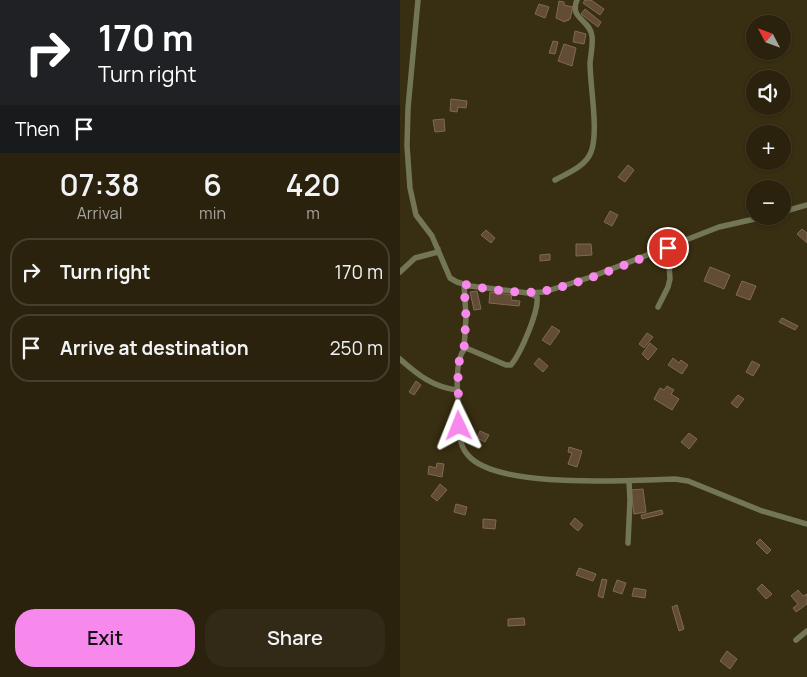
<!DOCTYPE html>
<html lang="en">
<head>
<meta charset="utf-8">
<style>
  :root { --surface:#2a220d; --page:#322a16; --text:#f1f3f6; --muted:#a5a49d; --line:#463f2e; --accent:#f788ec }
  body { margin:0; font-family:Manrope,sans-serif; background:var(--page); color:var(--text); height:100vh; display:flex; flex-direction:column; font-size:19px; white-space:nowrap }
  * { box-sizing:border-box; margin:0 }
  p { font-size:16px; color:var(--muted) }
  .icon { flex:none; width:28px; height:28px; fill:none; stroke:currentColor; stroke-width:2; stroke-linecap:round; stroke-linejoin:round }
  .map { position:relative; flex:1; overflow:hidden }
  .side { display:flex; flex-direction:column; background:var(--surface); width:400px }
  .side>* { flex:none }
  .hud { background:#202124; color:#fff; overflow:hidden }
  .needle { width:32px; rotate:311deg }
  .fabs { position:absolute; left:346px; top:15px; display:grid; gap:10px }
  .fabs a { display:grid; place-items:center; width:45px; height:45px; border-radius:50%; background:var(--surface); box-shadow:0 1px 4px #0004,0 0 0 1px var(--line); font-size:25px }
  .pin { position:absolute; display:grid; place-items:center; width:42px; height:42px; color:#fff; margin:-21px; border:2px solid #fff; border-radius:50%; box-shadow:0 1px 5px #0007 }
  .me { position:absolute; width:55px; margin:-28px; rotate:358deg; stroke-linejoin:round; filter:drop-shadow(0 0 4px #0008) }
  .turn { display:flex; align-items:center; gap:18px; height:105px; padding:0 15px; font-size:22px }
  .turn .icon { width:65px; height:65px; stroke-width:2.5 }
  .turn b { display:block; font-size:35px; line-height:42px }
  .then { display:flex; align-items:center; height:48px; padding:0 15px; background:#0003; gap:10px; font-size:19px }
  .eta { display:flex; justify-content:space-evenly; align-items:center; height:85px; text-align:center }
  .eta b { font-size:30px; font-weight:600; line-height:35px }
  .button { display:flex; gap:10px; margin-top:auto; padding:10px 15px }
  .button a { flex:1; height:58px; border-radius:20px; background:var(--accent); color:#111; font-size:20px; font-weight:600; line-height:58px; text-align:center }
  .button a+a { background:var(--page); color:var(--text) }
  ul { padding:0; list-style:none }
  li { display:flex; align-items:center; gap:15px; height:68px; margin:0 10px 8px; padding:0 5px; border:2px solid var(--line); border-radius:20px }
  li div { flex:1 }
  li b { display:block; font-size:19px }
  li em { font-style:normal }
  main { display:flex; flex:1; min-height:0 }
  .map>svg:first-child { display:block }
  .building { fill:#624c36; stroke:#816952 }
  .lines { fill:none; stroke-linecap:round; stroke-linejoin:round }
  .street { stroke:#737654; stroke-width:5.5 }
  .route { stroke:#f788ec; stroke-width:9; stroke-dasharray:0 16.2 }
</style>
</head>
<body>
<main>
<section class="side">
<div class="hud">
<div class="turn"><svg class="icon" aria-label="right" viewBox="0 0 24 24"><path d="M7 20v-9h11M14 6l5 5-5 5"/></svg><div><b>170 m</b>Turn right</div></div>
<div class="then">Then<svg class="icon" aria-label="arrive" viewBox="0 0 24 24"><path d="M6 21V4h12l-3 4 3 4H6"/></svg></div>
</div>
<div class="eta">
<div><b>07:38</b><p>Arrival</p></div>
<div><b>6</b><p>min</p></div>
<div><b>420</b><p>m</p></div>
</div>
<ul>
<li><svg class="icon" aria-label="right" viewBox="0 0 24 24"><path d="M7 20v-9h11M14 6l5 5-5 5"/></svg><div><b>Turn right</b></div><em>170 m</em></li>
<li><svg class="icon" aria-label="arrive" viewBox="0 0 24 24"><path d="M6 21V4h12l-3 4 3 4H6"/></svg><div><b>Arrive at destination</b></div><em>250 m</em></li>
</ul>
<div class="button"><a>Exit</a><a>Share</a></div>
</section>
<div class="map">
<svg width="407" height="677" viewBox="0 0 407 677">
  <rect width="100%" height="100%" fill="#382e11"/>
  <!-- building -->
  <path class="building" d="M 185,0 L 191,0 L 204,9 L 200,15 L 183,3 Z
    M 159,1 L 164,2 L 164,5 L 173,7 L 170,19 L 169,19 L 168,21 L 166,20 L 165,22 L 156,18 Z
    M 139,4 L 149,7 L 145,18 L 135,14 Z
    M 185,9 L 201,22 L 198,27 L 181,14 Z
    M 175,31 L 186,34 L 184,44 L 173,42 Z
    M 153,41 L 158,42 L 155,54 L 149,53 Z
    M 164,44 L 176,48 L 172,66 L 158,61 Z
    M 51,99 L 67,101 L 66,108 L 58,107 L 57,112 L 50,111 Z
    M 44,119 L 45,131 L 35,132 L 33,120 Z
    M 228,165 L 234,170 L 225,182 L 218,177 Z
    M 210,211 L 218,215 L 212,226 L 204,222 Z
    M 402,229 L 407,233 L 407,243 L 397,234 Z
    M 86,230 L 95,238 L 91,243 L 81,235 Z
    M 176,244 L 191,244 L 192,255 L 176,256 Z
    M 150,254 L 150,260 L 140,261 L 140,255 Z
    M 310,267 L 330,275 L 324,289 L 304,281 Z
    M 342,281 L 356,286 L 350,300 L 336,295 Z
    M 77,291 L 81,309 L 74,310 L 70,292 Z
    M 90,292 L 112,295 L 111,300 L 120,301 L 119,306 L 89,303 Z
    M 382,318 L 398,326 L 395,330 L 379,322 Z
    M 152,326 L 160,331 L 150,345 L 142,340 Z
    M 247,333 L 253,337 L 244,348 L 239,344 Z
    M 250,343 L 257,349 L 248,360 L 242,354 Z
    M 139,358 L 148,366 L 143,372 L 134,364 Z
    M 273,358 L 279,363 L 281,360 L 288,365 L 282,374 L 268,365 Z
    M 352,361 L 360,365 L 353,376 L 346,372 Z
    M 16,381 L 21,385 L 14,395 L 9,392 Z
    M 267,386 L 274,390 L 271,394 L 279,399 L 272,410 L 254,399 L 260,388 L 264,390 Z
    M 338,395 L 344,399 L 337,408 L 331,403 Z
    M 80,431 L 89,435 L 85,442 L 77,438 Z
    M 289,433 L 297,439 L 289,449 L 281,442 Z
    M 169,447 L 182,451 L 177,467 L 168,464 L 172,453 L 168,452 Z
    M 37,463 L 44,464 L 42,477 L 28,474 L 29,466 L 36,468 Z
    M 40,484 L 47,490 L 37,501 L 31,496 Z
    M 243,489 L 246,512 L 234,514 L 231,490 Z
    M 56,504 L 67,507 L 65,515 L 54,512 Z
    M 262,510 L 263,514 L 242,519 L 241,515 Z
    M 175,518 L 183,525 L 178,531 L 170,524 Z
    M 83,519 L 96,520 L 95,529 L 83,528 Z
    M 360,539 L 371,550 L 367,554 L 356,543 Z
    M 179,568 L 196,574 L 193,581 L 176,575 Z
    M 202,579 L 207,580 L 203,598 L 198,596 Z
    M 217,580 L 226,583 L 222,594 L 213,591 Z
    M 362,584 L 372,594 L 366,599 L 357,589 Z
    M 234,588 L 246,590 L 245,598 L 232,596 Z
    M 398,590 L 403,596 L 407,594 L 407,604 L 396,612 L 393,608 L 398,604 L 391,596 Z
    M 277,605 L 284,629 L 279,631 L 272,607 Z
    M 124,618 L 125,625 L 108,626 L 108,619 Z
    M 327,651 L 337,659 L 330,669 L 320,661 Z"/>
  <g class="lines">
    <!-- street -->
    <path class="street" d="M 18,0 L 8,108 L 7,146 L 10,188 L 16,215 L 32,236 L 50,278 L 57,282 L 70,286 L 128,293 L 144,292 L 191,277 L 319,227 L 368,216
      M 155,180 C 168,173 186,166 191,152 C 199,132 190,86 190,63 C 191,54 193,44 192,36 C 190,19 169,19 177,0
      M 382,212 L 407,205
      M 0,272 L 15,258 L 38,252 L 38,249
      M 131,294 L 137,297 C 139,311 121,353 111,365 L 106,365 L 66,348 C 55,356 57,389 58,402 C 59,418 56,441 67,454 C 94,490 230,480 275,479 L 288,481 L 362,511 L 407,524
      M 258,307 L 268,287 L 270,279 L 268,248
      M 64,349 L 66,317 L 64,284
      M 0,359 C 18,375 33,387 57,390
      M 228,543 L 230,500 L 229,481
      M 396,640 L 407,631"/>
  </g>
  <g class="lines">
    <!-- route -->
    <path class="route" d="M 59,426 L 58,377 L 59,362 L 64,349 L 66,317 L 64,284 C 81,289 128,295 144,291 C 187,282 228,263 268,248"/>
  </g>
</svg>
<div class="fabs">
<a><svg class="needle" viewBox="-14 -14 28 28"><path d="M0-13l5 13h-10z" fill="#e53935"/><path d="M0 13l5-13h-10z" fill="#a5a49d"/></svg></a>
<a><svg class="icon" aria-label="sound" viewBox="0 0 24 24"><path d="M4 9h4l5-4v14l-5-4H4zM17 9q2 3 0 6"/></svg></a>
<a>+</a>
<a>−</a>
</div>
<div class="pin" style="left:268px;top:248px;background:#d93025"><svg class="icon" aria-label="arrive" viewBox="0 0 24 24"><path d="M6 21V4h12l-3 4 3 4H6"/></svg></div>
<svg class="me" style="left:59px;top:426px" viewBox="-20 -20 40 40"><path d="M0-17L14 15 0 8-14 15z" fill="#f788ec" stroke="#fff" stroke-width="4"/></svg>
</div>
</main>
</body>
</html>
